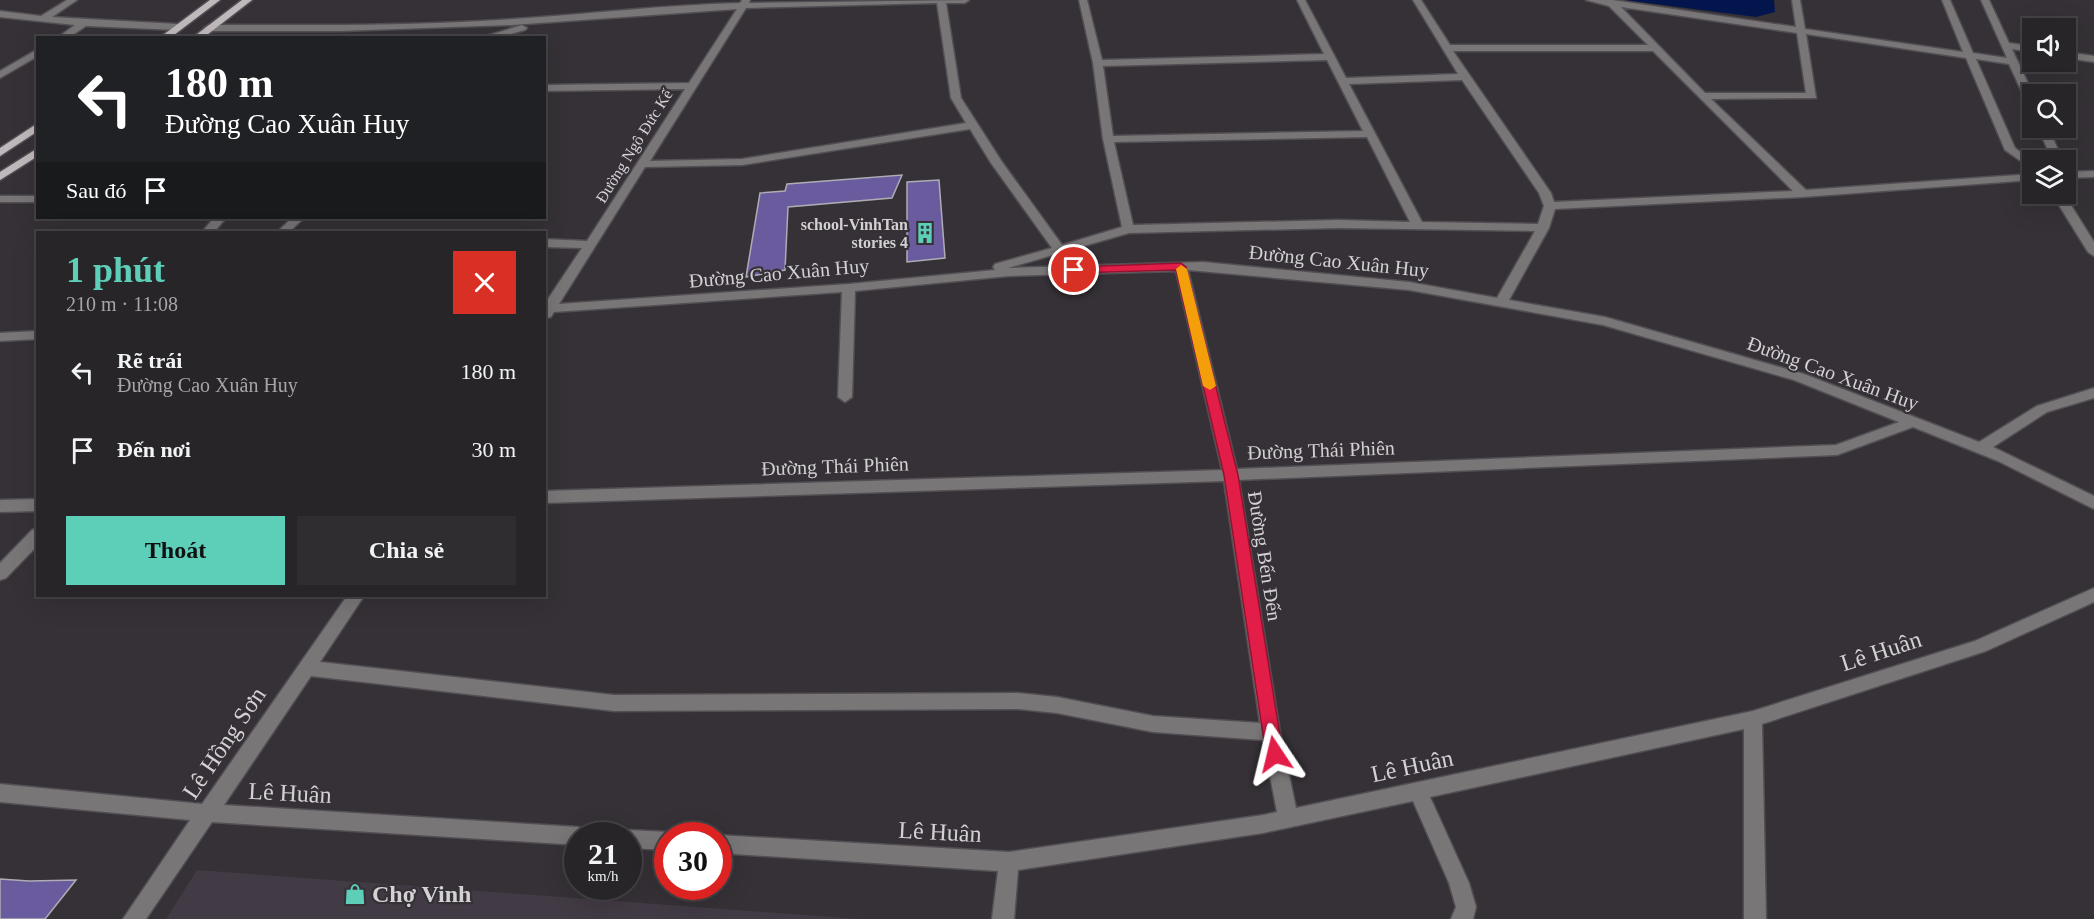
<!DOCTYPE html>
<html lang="vi">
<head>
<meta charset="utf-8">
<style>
  :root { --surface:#282528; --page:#302d30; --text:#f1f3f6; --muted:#a5a5a8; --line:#444245; --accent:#5dceb8 }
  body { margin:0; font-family:Georgia,serif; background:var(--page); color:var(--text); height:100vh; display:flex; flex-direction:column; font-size:22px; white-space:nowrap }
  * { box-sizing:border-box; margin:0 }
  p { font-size:20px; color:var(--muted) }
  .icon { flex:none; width:33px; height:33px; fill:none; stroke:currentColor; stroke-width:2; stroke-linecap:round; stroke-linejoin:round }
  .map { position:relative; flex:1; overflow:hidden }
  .sheet { position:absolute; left:36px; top:231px; width:510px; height:366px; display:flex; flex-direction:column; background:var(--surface); border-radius:0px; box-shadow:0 6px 24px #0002,0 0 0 2px var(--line) }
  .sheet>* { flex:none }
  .hud { position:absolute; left:36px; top:36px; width:510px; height:183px; border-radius:0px; box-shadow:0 6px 24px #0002,0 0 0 2px var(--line); background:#202124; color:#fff; overflow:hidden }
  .controls { position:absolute; left:2022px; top:18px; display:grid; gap:12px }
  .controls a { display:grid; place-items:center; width:54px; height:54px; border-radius:0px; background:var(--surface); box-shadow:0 6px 24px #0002,0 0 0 2px var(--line); font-size:30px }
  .speed { position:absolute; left:564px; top:822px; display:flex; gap:12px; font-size:30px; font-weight:700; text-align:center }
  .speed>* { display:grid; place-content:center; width:78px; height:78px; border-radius:50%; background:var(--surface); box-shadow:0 6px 24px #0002,0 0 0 2px var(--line); line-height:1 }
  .speed small { font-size:15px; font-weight:400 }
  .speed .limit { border:9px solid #d22; background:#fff; color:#111 }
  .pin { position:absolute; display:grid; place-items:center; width:51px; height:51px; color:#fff; margin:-26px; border:3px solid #fff; border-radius:50%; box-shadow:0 2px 6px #0007 }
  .me { position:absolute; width:66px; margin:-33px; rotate:350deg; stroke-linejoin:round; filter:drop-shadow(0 0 4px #0008) }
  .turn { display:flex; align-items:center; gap:21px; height:126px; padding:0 30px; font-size:27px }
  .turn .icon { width:78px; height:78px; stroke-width:2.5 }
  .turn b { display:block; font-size:42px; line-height:51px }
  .then { display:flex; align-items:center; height:57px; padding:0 30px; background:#0003; gap:12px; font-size:22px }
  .round { display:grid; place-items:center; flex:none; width:63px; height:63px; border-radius:0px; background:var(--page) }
  .summary { display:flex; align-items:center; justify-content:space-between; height:102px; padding:0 30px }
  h1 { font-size:36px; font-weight:800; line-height:45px; color:var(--accent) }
  .action { display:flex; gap:12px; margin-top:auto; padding:12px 30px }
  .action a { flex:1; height:69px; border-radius:0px; background:var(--accent); color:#111; font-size:24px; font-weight:800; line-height:69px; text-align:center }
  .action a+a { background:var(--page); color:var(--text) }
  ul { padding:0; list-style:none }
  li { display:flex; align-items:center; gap:18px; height:78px; padding:0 30px }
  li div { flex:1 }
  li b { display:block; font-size:22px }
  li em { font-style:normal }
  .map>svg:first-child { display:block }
  .built { fill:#423a44 }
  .water { fill:#03154d }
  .building { fill:#6a5b9f; stroke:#aeadb4; stroke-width:1.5 }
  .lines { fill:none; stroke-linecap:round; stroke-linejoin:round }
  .minor-casing { stroke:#524e53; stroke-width:3 }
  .major-casing { stroke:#524e53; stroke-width:3 }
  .minor { fill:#797677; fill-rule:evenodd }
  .major { fill:#c0b9bc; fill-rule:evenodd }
  .route { fill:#e11d48; stroke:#92132f; stroke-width:1.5 }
  .slow { fill:#f59e0b }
  .labels { text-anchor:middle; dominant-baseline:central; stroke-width:4.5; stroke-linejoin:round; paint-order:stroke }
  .far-street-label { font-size:16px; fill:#d4d1d5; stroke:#353136 }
  .far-poi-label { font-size:16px; font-weight:bold; fill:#d4d1d5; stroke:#353136; text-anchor:end }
  .street-label { font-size:20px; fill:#d4d1d5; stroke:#353136 }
  .near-street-label { font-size:24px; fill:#d4d1d5; stroke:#353136 }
  .near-poi-label { font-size:24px; font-weight:bold; fill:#d4d1d5; stroke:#353136; text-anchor:start }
</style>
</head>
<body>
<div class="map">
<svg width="2094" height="919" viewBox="0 0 2094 919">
  <rect width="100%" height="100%" fill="#353136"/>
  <!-- built -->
  <path class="built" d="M 197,870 L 859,919 L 166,919 Z"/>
  <!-- water -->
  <path class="water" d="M 1624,0 L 1774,0 L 1775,12 L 1756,17 Z"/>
  <!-- building -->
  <path class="building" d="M 902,175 L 892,198 L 788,207 L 785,270 L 746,277 L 760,193 L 785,191 L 787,184 Z
    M 939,180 L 945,258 L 907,262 L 907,182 Z
    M 0,879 L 29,881 L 76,880 L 45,919 L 0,919 Z"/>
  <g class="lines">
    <defs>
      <path id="minor" d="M 67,0 L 77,0 L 52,17 L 177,24 L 182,27 L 177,30 L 86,26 L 68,38 L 57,38 L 75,25 L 0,17 L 0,11 L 41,16 Z
        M 742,0 L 750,0 L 749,3 L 969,0 L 965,3 L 946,3 L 961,98 L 1002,162 L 1062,245 L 1122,227 L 1103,139 L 1093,63 L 1079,0 L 1087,0 L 1102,60 L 1324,54 L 1297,0 L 1305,0 L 1346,78 L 1458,74 L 1413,0 L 1421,0 L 1450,45 L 1648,45 L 1609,6 L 1586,0 L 1612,0 L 1796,27 L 1792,0 L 1800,0 L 1805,29 L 1963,52 L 1942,0 L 1950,0 L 1973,53 L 2007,58 L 1981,0 L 1989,0 L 2009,43 L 2032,46 L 2032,52 L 2012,49 L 2033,94 L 2032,106 L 2027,103 L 2009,64 L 1976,59 L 2015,148 L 2032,161 L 2032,169 L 2005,150 L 1966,58 L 1806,34 L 1816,98 L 1711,99 L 1806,190 L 2032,174 L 2032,180 L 1803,197 L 1555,209 L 1549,228 L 1509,300 L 1605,317 L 1804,374 L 1979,442 L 2037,406 L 2094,388 L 2094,398 L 2047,412 L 1993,447 L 2094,496 L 2094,509 L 1998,461 L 1913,427 L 1837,455 L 1239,480 L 1280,732 L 1296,808 L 1753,711 L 1975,641 L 2094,588 L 2094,602 L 1986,651 L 1762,724 L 1766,919 L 1744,919 L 1744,729 L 1430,797 L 1469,883 L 1476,907 L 1473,919 L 1451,919 L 1456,907 L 1449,883 L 1413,801 L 1263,833 L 1018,870 L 1014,919 L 992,919 L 998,871 L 718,853 L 718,836 L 716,836 L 718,835 L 1009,852 L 1263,815 L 1277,812 L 1263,740 L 1153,732 L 1057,713 L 1018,709 L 614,711 L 311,676 L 224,805 L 578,827 L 585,829 L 588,836 L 578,836 L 578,845 L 212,822 L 146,919 L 123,919 L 190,820 L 0,802 L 0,784 L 202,804 L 347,596 L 364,596 L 320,662 L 614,695 L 1018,693 L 1057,697 L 1153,716 L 1260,723 L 1224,481 L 544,503 L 544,491 L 1222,470 L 1176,271 L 1009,276 L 855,291 L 852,397 L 845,402 L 838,397 L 842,292 L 554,312 L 551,317 L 544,318 L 544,305 L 582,248 L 544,247 L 544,239 L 587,241 L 685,89 L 544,91 L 544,85 L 689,83 L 737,9 L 512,25 L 341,31 L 209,31 L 204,28 L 209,25 C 310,25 412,26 513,19 C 589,14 664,5 740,3 ZM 937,3 L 951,98 L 966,123 L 742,159 L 650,161 L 746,8 ZM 1621,7 L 1797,33 L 1806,93 L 1705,93 ZM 1453,51 L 1653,51 L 1793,191 L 1554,202 L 1551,193 ZM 1327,60 L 1363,131 L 1113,136 L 1103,66 ZM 1462,80 L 1539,193 L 1544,206 L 1538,224 L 1422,222 L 1349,84 ZM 970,129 L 991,163 L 1052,248 L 995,264 L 993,267 L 995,270 L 849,284 L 559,304 L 645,167 L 742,165 ZM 1367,137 L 1410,222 L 1338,220 L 1133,225 L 1114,142 ZM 1338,228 L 1535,231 L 1497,298 L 1409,282 L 1203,262 L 1008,268 L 1129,233 ZM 1188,270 L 1409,290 L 1603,325 L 1794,380 L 1899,422 L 1836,445 L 1237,469 Z
        M 522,25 L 527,28 L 525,30 L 497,38 L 480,38 Z
        M 38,49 L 38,56 L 0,78 L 0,71 Z
        M 2066,52 L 2094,56 L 2094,62 L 2066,58 Z
        M 2038,128 L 2048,128 L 2062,158 L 2061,160 L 2050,160 L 2051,157 Z
        M 2094,171 L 2094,177 L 2066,178 L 2066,172 Z
        M 2052,194 L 2064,194 L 2094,242 L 2094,256 L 2088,252 Z
        M 0,196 L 38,196 L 38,202 L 0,202 Z
        M 214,218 L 226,218 L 214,232 L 202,232 Z
        M 292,218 L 304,218 L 289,232 L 277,232 Z
        M 38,331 L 38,339 L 0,341 L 0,333 Z
        M 38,499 L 38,511 L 0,512 L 0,500 Z
        M 38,528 L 38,545 L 6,578 L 0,580 L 0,563 L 32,530 Z
        M 628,830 L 668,832 L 676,836 L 668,836 L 668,850 L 628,848 L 628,836 L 620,836 Z"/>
      <path id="major" d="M 210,0 L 220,0 L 170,38 L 159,38 Z
        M 242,0 L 252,0 L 203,38 L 192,38 Z
        M 38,123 L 38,131 L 0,156 L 0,148 Z
        M 38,148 L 38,156 L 0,180 L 0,172 Z"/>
    </defs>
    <!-- minor casing -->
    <use href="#minor" class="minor-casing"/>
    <!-- major casing -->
    <use href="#major" class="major-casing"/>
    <!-- minor -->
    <use href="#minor" class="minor"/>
    <!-- major -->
    <use href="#major" class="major"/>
  </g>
  <!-- route -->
  <path class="route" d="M 1181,263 L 1186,267 L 1238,475 L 1283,754 L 1281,759 L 1275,761 L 1269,759 L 1266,754 L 1224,475 L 1176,270 L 1074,273 L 1068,270 L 1074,267 Z"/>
  <!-- slow -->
  <path class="slow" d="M 1181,265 L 1187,269 L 1216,386 L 1210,390 L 1203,386 L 1176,269 Z"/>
  <!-- icons -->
  <defs>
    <symbol id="building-bare" viewBox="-9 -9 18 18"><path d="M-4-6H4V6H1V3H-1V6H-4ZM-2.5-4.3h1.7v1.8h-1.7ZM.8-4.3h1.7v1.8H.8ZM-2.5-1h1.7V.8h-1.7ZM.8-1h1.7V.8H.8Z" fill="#5dceb8" stroke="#353136" stroke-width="2.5" paint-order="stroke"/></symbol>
    <symbol id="shop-bare" viewBox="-9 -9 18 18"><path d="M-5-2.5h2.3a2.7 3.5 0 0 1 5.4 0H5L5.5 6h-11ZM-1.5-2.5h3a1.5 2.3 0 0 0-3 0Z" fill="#5dceb8" stroke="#353136" stroke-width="2.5" paint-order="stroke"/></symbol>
  </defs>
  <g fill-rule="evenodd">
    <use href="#building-bare" x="910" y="218" width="30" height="30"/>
    <use href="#shop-bare" x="340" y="879" width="30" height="30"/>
  </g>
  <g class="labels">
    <!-- far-street labels -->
    <g class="far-street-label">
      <text transform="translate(634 146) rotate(-58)">Đường Ngô Đức Kế</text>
    </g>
    <!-- far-poi labels -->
    <g class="far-poi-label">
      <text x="908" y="224">school-VinhTan<tspan x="908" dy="18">stories 4</tspan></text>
    </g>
    <!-- street labels -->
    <g class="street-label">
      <text transform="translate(1339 261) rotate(6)">Đường Cao Xuân Huy</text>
      <text transform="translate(779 273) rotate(-5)">Đường Cao Xuân Huy</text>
      <text transform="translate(1833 373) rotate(20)">Đường Cao Xuân Huy</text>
      <text transform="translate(1321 450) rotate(-2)">Đường Thái Phiên</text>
      <text transform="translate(835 466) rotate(-2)">Đường Thái Phiên</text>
      <text transform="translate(1265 556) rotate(81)">Đường Bến Đến</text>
    </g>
    <!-- near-street labels -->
    <g class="near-street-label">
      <text transform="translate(1881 651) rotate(-18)">Lê Huân</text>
      <text transform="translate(224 743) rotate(-56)">Lê Hồng Sơn</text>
      <text transform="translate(1412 766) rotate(-12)">Lê Huân</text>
      <text transform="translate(290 793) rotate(3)">Lê Huân</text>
      <text transform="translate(940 832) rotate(3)">Lê Huân</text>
    </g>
    <!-- near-poi labels -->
    <g class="near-poi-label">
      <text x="372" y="894">Chợ Vinh</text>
    </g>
  </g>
</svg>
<div class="controls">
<a><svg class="icon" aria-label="sound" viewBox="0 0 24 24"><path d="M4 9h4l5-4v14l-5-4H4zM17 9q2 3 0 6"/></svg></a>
<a><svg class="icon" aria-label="search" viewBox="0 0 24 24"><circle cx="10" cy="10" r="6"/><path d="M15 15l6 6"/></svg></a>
<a><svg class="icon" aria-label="layers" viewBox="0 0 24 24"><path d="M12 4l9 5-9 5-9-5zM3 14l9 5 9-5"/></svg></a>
</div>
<div class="speed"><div>21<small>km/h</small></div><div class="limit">30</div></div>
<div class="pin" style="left:1074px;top:270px;background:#d93025"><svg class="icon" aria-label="arrive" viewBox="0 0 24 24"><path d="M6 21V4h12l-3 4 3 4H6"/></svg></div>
<svg class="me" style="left:1275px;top:754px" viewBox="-20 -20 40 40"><path d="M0-17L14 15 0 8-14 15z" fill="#e11d48" stroke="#fff" stroke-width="4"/></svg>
<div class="hud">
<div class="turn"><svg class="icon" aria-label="left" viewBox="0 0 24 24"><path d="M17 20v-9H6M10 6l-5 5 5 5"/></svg><div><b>180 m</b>Đường Cao Xuân Huy</div></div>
<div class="then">Sau đó<svg class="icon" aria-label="arrive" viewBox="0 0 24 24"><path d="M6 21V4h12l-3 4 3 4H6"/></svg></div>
</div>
<section class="sheet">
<div class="summary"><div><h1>1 phút</h1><p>210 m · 11:08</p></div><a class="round" style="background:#d93025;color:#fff"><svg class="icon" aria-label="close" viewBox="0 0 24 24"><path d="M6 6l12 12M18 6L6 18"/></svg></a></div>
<ul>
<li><svg class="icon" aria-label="left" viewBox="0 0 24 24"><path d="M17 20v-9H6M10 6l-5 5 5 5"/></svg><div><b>Rẽ trái</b><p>Đường Cao Xuân Huy</p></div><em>180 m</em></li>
<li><svg class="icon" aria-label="arrive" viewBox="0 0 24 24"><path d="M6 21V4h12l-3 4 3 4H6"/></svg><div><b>Đến nơi</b></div><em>30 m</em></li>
</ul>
<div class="action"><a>Thoát</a><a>Chia sẻ</a></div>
</section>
</div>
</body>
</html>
